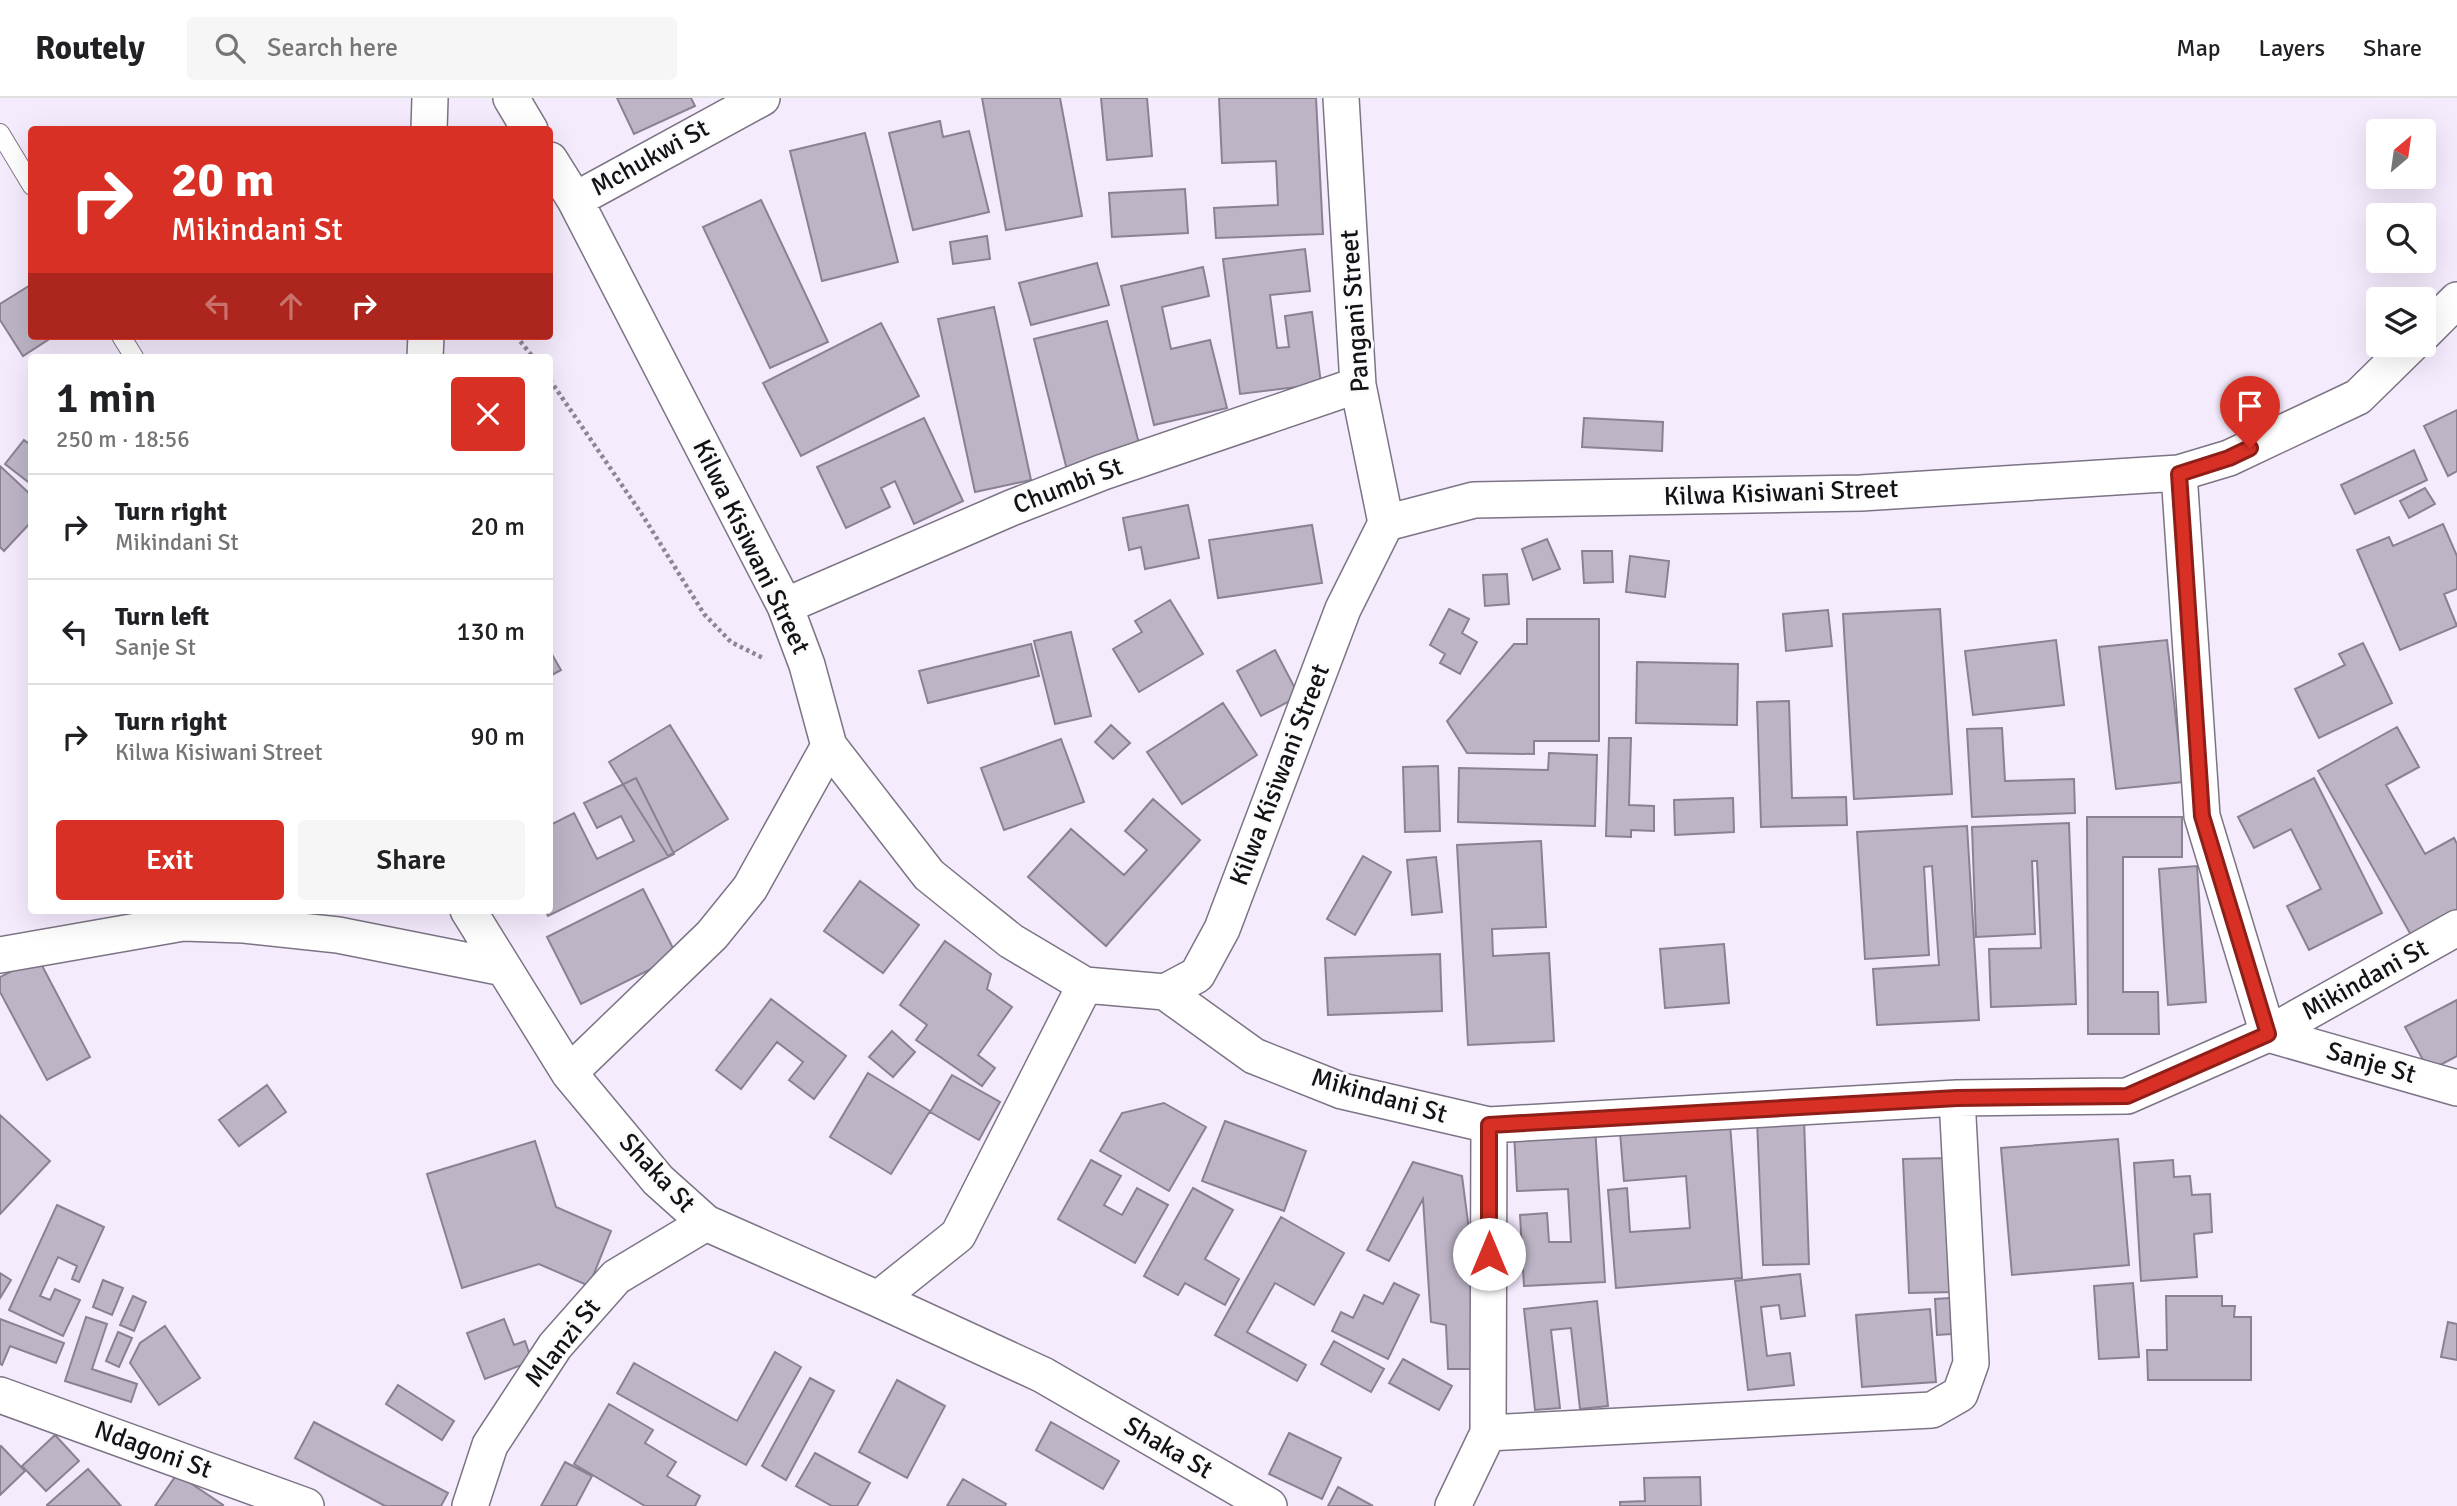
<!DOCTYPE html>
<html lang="en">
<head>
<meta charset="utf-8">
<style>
  :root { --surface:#fff; --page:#f6f6f6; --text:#202124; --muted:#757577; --line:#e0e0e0; --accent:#d93025 }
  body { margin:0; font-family:Signika,sans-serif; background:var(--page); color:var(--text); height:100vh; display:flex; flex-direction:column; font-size:26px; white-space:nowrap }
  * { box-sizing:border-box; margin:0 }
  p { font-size:23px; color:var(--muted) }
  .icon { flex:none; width:38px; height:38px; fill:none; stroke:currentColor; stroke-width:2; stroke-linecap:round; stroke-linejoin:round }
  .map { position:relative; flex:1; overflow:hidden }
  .panel { position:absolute; left:28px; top:256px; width:525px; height:560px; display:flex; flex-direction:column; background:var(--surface); border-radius:7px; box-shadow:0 7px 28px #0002 }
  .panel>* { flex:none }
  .top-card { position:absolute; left:28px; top:28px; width:525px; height:214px; border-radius:7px; box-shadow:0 7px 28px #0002; background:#d93025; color:#fff; overflow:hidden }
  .needle { width:46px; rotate:29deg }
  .fabs { position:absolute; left:2366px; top:21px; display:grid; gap:14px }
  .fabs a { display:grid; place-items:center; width:70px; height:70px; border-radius:7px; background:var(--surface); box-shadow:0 7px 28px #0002; font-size:35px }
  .pin { position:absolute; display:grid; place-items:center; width:60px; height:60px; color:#fff; margin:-72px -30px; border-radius:50% 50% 50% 0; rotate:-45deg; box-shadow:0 0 7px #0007 }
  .pin .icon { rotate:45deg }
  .me { position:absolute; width:77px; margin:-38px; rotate:0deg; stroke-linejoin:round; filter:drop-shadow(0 0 5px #0008) }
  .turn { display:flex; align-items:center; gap:24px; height:147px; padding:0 28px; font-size:32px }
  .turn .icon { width:91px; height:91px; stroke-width:2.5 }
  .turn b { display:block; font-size:49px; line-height:60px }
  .lanes { display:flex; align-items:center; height:66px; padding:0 28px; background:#0003; justify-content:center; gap:35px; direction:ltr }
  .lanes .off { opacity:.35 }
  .round { display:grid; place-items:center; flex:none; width:74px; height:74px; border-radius:7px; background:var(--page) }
  .headline { display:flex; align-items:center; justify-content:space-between; height:119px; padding:0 28px }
  h1 { font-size:42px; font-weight:600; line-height:52px }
  .button { display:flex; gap:14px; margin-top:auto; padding:14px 28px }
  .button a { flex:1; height:80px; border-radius:7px; background:var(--accent); color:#fff; font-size:28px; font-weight:600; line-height:80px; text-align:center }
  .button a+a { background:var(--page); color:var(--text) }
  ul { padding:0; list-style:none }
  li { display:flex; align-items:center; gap:21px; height:105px; padding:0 28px; border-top:2px solid var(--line) }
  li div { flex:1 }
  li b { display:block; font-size:26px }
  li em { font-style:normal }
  header { display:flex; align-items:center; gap:42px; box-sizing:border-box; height:98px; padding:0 35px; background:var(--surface); border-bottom:2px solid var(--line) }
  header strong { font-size:33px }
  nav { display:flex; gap:38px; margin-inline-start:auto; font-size:24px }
  .search { width:490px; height:63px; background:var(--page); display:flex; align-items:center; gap:18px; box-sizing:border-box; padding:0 24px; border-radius:7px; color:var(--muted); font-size:26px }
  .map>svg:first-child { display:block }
  .building { fill:#bdb5c6; stroke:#8a8292; stroke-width:2 }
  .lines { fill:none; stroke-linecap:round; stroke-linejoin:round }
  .lane-casing { stroke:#7c7484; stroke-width:20 }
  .street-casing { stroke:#7c7484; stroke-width:38 }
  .path { stroke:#8d8793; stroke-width:4.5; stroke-dasharray:3.5 3.5; stroke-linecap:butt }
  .lane { stroke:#fff; stroke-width:18 }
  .street { stroke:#fff; stroke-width:35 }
  .route-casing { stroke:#8d1f18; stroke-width:18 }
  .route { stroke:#d93025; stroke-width:12 }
  .labels { text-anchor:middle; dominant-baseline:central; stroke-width:6; stroke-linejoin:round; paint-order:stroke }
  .street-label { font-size:26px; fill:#141117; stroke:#fcfcfc }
</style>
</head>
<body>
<header>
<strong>Routely</strong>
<div class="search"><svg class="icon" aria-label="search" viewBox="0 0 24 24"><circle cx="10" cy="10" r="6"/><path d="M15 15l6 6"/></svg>Search here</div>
<nav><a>Map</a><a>Layers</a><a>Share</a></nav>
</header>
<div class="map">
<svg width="2457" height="1408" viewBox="0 0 2457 1408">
  <rect width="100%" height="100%" fill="#f4ebfd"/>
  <!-- building -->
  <path class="building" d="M 617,0 L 691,0 L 695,8 L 634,36 Z
    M 982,0 L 1060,0 L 1082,118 L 1006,132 Z
    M 1101,0 L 1147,0 L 1152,58 L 1107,62 Z
    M 1219,0 L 1316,0 L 1323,136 L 1216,140 L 1214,110 L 1278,107 L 1276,63 L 1222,65 Z
    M 940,23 L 943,39 L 969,33 L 989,114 L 913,132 L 889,35 Z
    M 865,35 L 898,164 L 822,183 L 790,53 Z
    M 1185,91 L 1188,135 L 1112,139 L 1109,95 Z
    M 761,102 L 828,244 L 770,270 L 703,129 Z
    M 987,138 L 990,161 L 953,166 L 950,144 Z
    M 1305,151 L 1310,193 L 1270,197 L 1277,250 L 1289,249 L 1285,218 L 1312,214 L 1321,286 L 1240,296 L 1223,161 Z
    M 1097,165 L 1109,207 L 1031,227 L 1019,185 Z
    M 1203,169 L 1209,198 L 1162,209 L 1171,251 L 1210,242 L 1227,310 L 1154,327 L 1121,188 Z
    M 32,186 L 32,238 L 54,238 L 23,258 L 0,222 L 0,206 Z
    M 994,209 L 1031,382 L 975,394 L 938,221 Z
    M 1107,223 L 1141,353 L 1067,372 L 1034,241 Z
    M 881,225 L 919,298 L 801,358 L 763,285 Z
    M 2457,312 L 2457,373 L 2448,378 L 2424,328 Z
    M 924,320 L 963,403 L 914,426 L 895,383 L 881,390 L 890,409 L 846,430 L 817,369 Z
    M 1584,320 L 1663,324 L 1662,353 L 1582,349 Z
    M 24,342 L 32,348 L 32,387 L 5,366 Z
    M 2414,352 L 2427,382 L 2355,416 L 2341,387 Z
    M 0,368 L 32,398 L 32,423 L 4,453 L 0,449 Z
    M 2425,390 L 2435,406 L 2409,420 L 2400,403 Z
    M 1188,407 L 1199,460 L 1145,471 L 1141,449 L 1129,452 L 1123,420 Z
    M 2443,426 L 2457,458 L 2457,491 L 2444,496 L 2457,528 L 2400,552 L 2357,452 L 2389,439 L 2393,448 Z
    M 1312,427 L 1322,485 L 1218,500 L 1209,442 Z
    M 1547,441 L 1560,471 L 1533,482 L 1522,451 Z
    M 1582,453 L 1612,453 L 1613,484 L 1584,485 Z
    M 1630,458 L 1669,463 L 1665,499 L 1626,494 Z
    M 1507,476 L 1509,506 L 1485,508 L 1483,477 Z
    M 1170,502 L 1203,556 L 1139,594 L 1113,551 L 1142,534 L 1135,523 Z
    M 1449,511 L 1469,521 L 1462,535 L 1477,544 L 1460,576 L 1440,565 L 1445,556 L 1430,547 Z
    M 1940,511 L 1952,696 L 1854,701 L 1843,516 Z
    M 1828,512 L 1832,548 L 1786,553 L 1783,516 Z
    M 1527,521 L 1599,521 L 1599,643 L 1534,643 L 1534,656 L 1467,655 L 1447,623 L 1514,546 L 1527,546 Z
    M 1071,534 L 1091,618 L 1055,626 L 1034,543 Z
    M 2056,542 L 2064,607 L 1973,617 L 1965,553 Z
    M 2167,542 L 2183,684 L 2116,691 L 2099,549 Z
    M 2363,545 L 2392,605 L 2319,640 L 2295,591 L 2345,567 L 2339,556 Z
    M 1031,546 L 1039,578 L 928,605 L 919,573 Z
    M 1275,552 L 1299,598 L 1261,618 L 1237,573 Z
    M 550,553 L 561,572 L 550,578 Z
    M 1637,564 L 1738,566 L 1737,627 L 1636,625 Z
    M 1789,603 L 1792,700 L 1846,699 L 1847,727 L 1761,729 L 1757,604 Z
    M 1223,605 L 1257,657 L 1182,706 L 1147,654 Z
    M 670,627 L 728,721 L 668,758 L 609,664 Z
    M 1111,627 L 1130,645 L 1113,661 L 1095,644 Z
    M 2397,629 L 2419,669 L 2386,687 L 2425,756 L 2454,740 L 2457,746 L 2457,811 L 2411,837 L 2318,673 Z
    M 2002,630 L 2005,683 L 2074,681 L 2075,715 L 1972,719 L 1967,631 Z
    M 1609,640 L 1631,640 L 1629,707 L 1654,708 L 1654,733 L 1631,732 L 1631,739 L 1606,738 Z
    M 1061,641 L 1084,704 L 1004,732 L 981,670 Z
    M 1549,655 L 1597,657 L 1595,728 L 1458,724 L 1459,670 L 1548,672 Z
    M 1438,668 L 1440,733 L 1405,734 L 1403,669 Z
    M 636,680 L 674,756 L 548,818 L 545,812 L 550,812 L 550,727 L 574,715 L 597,761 L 634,743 L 621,718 L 597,730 L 584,705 Z
    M 2314,680 L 2382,815 L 2309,852 L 2287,808 L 2321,791 L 2291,731 L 2254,750 L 2238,719 Z
    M 1733,700 L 1734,734 L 1675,737 L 1674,702 Z
    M 1153,701 L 1200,742 L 1106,848 L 1028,779 L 1071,731 L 1124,777 L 1147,752 L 1125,733 Z
    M 2087,719 L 2182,719 L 2182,759 L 2123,759 L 2123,894 L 2158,894 L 2159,936 L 2088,936 Z
    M 2069,725 L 2076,906 L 1991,909 L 1989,851 L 2041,850 L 2037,763 L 2032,763 L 2035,836 L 1976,839 L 1972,729 Z
    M 1967,728 L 1979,922 L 1877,927 L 1873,871 L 1939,867 L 1932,768 L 1924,769 L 1929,857 L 1865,861 L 1857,734 Z
    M 1541,743 L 1546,829 L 1492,831 L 1493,858 L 1549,855 L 1554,943 L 1468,947 L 1457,747 Z
    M 1363,758 L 1391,774 L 1355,837 L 1327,821 Z
    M 1436,759 L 1442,814 L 1412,817 L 1407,762 Z
    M 2197,768 L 2206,904 L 2168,907 L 2159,771 Z
    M 860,783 L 919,827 L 883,875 L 824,833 Z
    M 643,791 L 677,858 L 581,906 L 547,839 Z
    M 945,843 L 991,876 L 987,891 L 1012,909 L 978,957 L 995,970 L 982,988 L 916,942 L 927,927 L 900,907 Z
    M 1724,846 L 1729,905 L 1665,910 L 1660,851 Z
    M 1440,856 L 1442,913 L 1328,917 L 1325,860 Z
    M 38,860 L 90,959 L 47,982 L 0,894 L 0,879 Z
    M 771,901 L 846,958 L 814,1001 L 789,982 L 803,964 L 777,944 L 741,991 L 716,972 Z
    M 2457,902 L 2457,958 L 2429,973 L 2405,929 Z
    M 892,933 L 915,954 L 893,979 L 869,959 Z
    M 868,975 L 930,1013 L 891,1076 L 830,1039 Z
    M 952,977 L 1000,1004 L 979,1042 L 930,1014 Z
    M 267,987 L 286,1014 L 239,1048 L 219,1022 Z
    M 1164,1005 L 1206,1029 L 1169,1093 L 1100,1053 L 1122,1015 Z
    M 0,1017 L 50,1063 L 0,1116 Z
    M 1804,1021 L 1809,1166 L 1763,1167 L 1757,1022 Z
    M 1225,1023 L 1306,1053 L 1284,1113 L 1202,1083 Z
    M 1730,1026 L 1742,1180 L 1616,1190 L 1608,1092 L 1627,1090 L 1630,1134 L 1690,1130 L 1686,1078 L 1624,1083 L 1620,1034 Z
    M 1595,1029 L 1605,1184 L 1524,1188 L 1520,1117 L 1547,1115 L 1549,1144 L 1571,1144 L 1568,1091 L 1517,1093 L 1514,1034 Z
    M 2118,1041 L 2129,1167 L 2012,1177 L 2001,1050 Z
    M 535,1043 L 556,1109 L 611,1133 L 589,1188 L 539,1166 L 462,1190 L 427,1076 Z
    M 1950,1060 L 1955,1194 L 1909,1195 L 1903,1061 Z
    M 1091,1062 L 1121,1078 L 1104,1107 L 1122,1117 L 1137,1090 L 1168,1107 L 1135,1165 L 1058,1121 Z
    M 2173,1062 L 2174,1079 L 2190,1078 L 2192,1097 L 2210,1096 L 2212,1134 L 2194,1136 L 2197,1179 L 2141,1183 L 2134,1065 Z
    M 1413,1064 L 1462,1078 L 1487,1271 L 1448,1271 L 1446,1227 L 1431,1224 L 1423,1101 L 1389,1163 L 1367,1152 Z
    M 1193,1090 L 1233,1112 L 1205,1161 L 1239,1181 L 1225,1207 L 1185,1185 L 1178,1197 L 1144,1178 Z
    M 57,1107 L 104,1129 L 79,1184 L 72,1181 L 77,1168 L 58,1159 L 40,1198 L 50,1202 L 55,1191 L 80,1202 L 63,1238 L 9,1212 Z
    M 1281,1119 L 1344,1155 L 1314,1207 L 1275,1185 L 1247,1234 L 1306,1267 L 1297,1283 L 1215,1237 Z
    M 0,1175 L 11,1182 L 0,1200 Z
    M 1800,1176 L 1805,1218 L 1781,1221 L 1779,1207 L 1761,1209 L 1767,1258 L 1790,1255 L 1794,1287 L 1748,1292 L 1735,1183 Z
    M 103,1182 L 123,1190 L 112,1217 L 93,1209 Z
    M 1394,1185 L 1419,1197 L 1388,1261 L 1332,1233 L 1341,1214 L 1353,1220 L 1364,1197 L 1383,1206 Z
    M 2133,1185 L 2139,1259 L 2099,1261 L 2094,1188 Z
    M 133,1198 L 146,1204 L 134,1233 L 120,1227 Z
    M 2166,1198 L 2222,1198 L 2222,1208 L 2235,1208 L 2234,1219 L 2251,1219 L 2251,1282 L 2148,1282 L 2147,1252 L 2167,1252 Z
    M 1965,1199 L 1967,1235 L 1937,1237 L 1935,1201 Z
    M 1597,1203 L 1608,1308 L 1580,1311 L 1571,1230 L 1551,1232 L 1560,1310 L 1535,1312 L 1524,1211 Z
    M 1930,1211 L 1936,1284 L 1862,1289 L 1856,1217 Z
    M 86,1219 L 107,1226 L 92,1271 L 137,1286 L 131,1304 L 65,1283 Z
    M 0,1221 L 64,1245 L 56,1265 L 10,1248 L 2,1267 L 0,1266 Z
    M 504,1221 L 514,1247 L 525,1243 L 532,1263 L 485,1281 L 467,1235 Z
    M 2448,1224 L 2457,1226 L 2457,1262 L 2441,1259 Z
    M 165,1228 L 200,1280 L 159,1307 L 130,1265 L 140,1245 Z
    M 118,1234 L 132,1240 L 119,1269 L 106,1263 Z
    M 1334,1243 L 1384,1271 L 1371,1294 L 1321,1266 Z
    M 775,1254 L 801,1269 L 746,1367 L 617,1295 L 634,1265 L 737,1323 Z
    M 1403,1261 L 1452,1288 L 1439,1312 L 1389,1285 Z
    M 810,1280 L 834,1293 L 786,1382 L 762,1368 Z
    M 897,1282 L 945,1308 L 907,1380 L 859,1354 Z
    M 398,1287 L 454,1323 L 442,1342 L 386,1306 Z
    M 609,1306 L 653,1332 L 645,1345 L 676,1364 L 667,1378 L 700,1398 L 695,1408 L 645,1408 L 574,1366 Z
    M 314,1324 L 448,1395 L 441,1408 L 385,1408 L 295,1360 Z
    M 1051,1324 L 1119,1363 L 1103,1391 L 1036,1352 Z
    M 1289,1335 L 1341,1360 L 1322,1401 L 1269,1376 Z
    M 55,1337 L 79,1363 L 46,1393 L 22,1368 Z
    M 1,1348 L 25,1373 L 0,1397 L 0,1349 Z
    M 815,1355 L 870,1385 L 857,1408 L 832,1408 L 796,1388 Z
    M 565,1364 L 592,1378 L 576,1408 L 541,1408 Z
    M 88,1371 L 121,1408 L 47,1408 L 47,1407 Z
    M 177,1376 L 223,1407 L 222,1408 L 155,1408 Z
    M 1700,1379 L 1701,1408 L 1620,1408 L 1620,1404 L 1645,1403 L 1644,1380 Z
    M 963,1381 L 1006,1406 L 1005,1408 L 947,1408 Z
    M 1338,1389 L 1373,1408 L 1328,1408 Z"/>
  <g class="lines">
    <defs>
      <path id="lane" d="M 0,35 L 32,88
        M 121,238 L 134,259"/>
      <path id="street" d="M 511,0 L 530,32
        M 1341,0 L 1358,287 L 1386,425
        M 429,32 L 430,0
        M 550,62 L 575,102 L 785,508 L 807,567 L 829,648 L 929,777 L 1011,843 L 1085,887 L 1165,894 L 1197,877 L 1222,831 L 1343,511 L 1386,425 L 1474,402 L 1861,395 L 2179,375 L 2229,360 L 2358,299 L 2411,247
        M 575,102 L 762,0
        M 2424,235 L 2457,202
        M 425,259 L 426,238
        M 2179,375 L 2202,718 L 2268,936 L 2457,990
        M 785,508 L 1011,410 L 1103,374 L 1358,287
        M 468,812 L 569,975 L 658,1082 L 706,1125 L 878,1201 L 1043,1277 L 1269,1408
        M 0,857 L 183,825 L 244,827 L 338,837 L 504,870
        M 1165,894 L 1254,958 L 1342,993 L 1489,1027 L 1957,1000 L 2127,998 L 2268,936 L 2457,830
        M 569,975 L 712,837 L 750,790 L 829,648
        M 878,1201 L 958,1137 L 1085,887
        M 0,1297 L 306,1408
        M 1488,1335 L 1932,1312 L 1960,1296 L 1971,1265 L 1957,1000
        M 470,1408 L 490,1347 L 555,1248 L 616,1179 L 706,1125
        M 1453,1408 L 1488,1335 L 1489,1027"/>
    </defs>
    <!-- lane casing -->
    <use href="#lane" class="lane-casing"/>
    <!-- street casing -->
    <use href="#street" class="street-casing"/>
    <!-- path -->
    <path class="path" d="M 516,238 L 533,259
      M 550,282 L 643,418 L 704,516 L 731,544 L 765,561"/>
    <!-- lane -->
    <use href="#lane" class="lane"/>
    <!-- street -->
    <use href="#street" class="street"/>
  </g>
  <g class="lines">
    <defs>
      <path id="route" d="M 1489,1156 L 1489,1027 L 1957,1000 L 2127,998 L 2268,936 L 2202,718 L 2179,376 L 2229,360 L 2250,350"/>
    </defs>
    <!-- route casing -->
    <use href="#route" class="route-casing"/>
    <!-- route -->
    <use href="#route" class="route"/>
  </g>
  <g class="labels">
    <!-- street labels -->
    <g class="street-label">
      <text transform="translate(650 60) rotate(-29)">Mchukwi St</text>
      <text transform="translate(1355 213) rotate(-94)">Pangani Street</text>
      <text transform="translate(1068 388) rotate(-21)">Chumbi St</text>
      <text transform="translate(1781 395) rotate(-2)">Kilwa Kisiwani Street</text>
      <text transform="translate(751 449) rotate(64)">Kilwa Kisiwani Street</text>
      <text transform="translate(1280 677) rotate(-69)">Kilwa Kisiwani Street</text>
      <text transform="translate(2365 882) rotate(-29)">Mikindani St</text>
      <text transform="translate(2371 965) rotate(16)">Sanje St</text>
      <text transform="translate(1379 998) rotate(16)">Mikindani St</text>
      <text transform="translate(657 1075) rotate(47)">Shaka St</text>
      <text transform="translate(563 1245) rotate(-52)">Mlanzi St</text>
      <text transform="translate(1168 1350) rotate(30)">Shaka St</text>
      <text transform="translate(153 1352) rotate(20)">Ndagoni St</text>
    </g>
  </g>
</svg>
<div class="fabs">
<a><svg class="needle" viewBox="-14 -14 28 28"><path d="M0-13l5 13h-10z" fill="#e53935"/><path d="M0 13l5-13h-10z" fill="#757577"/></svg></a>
<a><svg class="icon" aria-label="search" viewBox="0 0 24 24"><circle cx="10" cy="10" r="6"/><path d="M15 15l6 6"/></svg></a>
<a><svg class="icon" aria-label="layers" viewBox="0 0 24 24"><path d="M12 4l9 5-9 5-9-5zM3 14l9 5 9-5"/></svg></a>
</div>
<div class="pin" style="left:2250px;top:350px;background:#d93025"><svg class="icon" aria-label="arrive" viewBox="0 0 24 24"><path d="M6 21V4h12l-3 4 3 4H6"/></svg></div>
<svg class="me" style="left:1489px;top:1156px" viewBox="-20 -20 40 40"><circle r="19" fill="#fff"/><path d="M0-13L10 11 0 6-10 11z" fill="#d93025"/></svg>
<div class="top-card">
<div class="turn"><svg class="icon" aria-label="right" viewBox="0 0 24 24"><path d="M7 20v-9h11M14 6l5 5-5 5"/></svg><div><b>20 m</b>Mikindani St</div></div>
<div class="lanes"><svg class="icon off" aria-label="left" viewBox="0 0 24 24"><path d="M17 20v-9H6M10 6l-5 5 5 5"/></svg><svg class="icon off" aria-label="ahead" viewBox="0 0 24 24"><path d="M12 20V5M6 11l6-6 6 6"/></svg><svg class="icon" aria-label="right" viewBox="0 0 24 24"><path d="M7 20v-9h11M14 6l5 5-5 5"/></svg></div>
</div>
<section class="panel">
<div class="headline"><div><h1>1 min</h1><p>250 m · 18:56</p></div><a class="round" style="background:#d93025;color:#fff"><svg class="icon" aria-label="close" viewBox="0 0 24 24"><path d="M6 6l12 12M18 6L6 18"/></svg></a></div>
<ul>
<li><svg class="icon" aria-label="right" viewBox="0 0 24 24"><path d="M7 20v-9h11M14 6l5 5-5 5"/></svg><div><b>Turn right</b><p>Mikindani St</p></div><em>20 m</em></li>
<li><svg class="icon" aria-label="left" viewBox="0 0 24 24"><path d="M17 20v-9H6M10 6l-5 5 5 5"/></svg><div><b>Turn left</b><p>Sanje St</p></div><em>130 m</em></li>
<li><svg class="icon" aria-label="right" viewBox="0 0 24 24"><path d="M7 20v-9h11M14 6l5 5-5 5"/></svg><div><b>Turn right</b><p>Kilwa Kisiwani Street</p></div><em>90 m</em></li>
</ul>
<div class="button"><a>Exit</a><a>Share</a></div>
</section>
</div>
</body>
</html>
